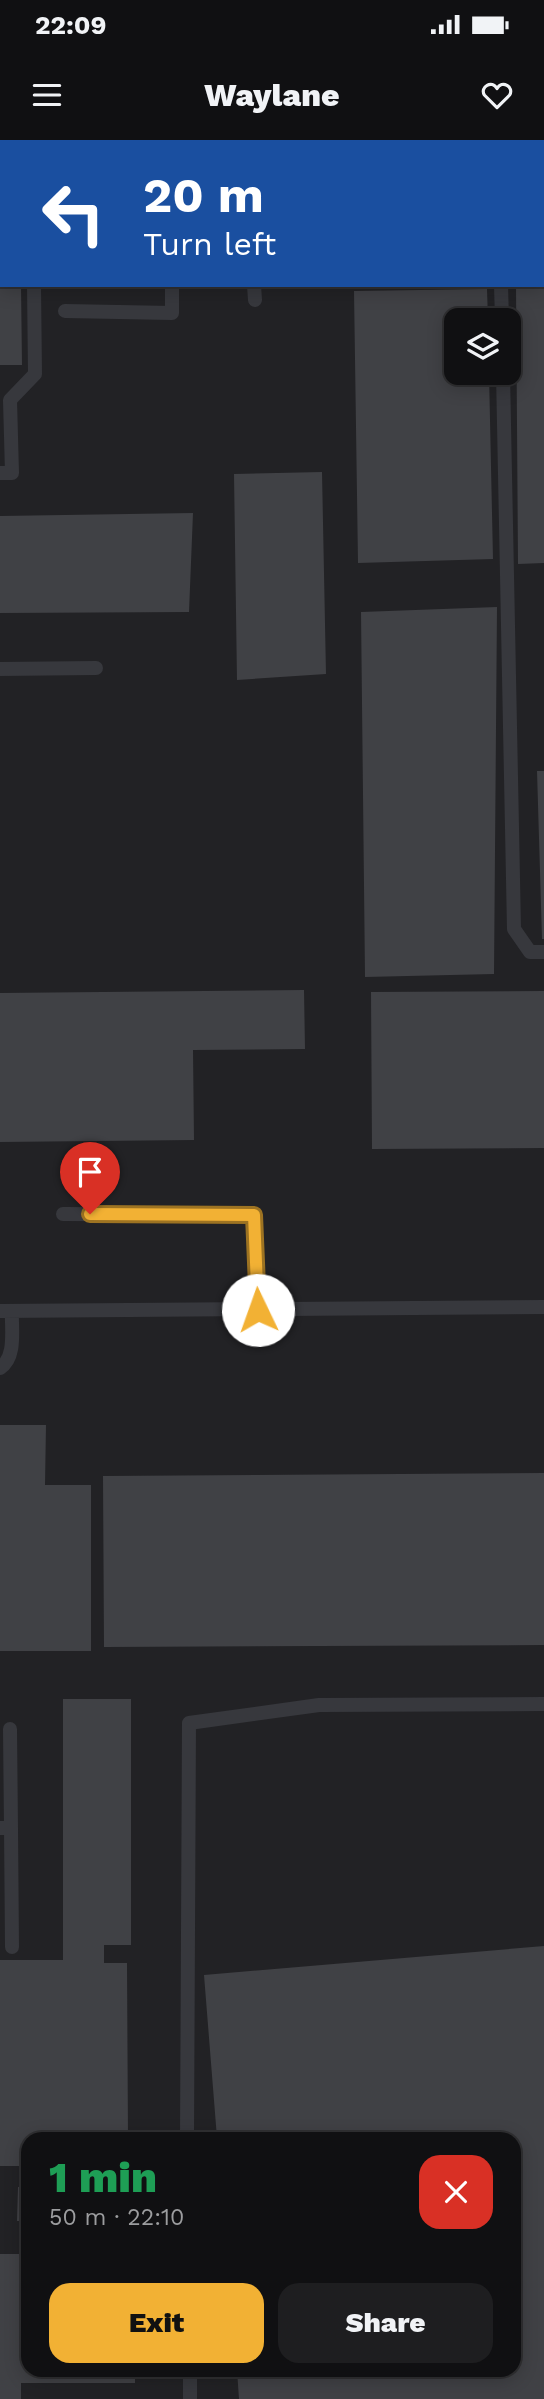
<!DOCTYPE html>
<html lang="en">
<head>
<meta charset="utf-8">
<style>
  :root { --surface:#101012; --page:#1e1e20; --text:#f1f3f6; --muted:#9c9d9f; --line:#303032; --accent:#f2b134 }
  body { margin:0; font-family:"Work Sans",sans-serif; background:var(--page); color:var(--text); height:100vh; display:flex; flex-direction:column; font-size:26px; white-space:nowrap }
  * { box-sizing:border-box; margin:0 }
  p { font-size:23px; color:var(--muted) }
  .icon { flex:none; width:38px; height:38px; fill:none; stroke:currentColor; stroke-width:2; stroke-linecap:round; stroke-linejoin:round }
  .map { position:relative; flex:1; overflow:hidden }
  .sheet { position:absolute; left:21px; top:1992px; width:500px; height:245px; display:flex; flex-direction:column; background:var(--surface); border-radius:21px; box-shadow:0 4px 18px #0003,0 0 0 2px var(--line) }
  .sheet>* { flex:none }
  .banner { position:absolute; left:0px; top:0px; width:544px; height:147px; box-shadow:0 4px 18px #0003,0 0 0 2px var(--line); background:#1a4fa0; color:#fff; overflow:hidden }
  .controls { position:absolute; left:444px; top:168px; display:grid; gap:14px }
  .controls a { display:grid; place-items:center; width:77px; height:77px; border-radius:14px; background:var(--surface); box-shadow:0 4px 18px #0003,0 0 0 2px var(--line); font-size:35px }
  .pin { position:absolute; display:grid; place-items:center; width:60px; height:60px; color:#fff; margin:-72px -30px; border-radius:50% 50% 50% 0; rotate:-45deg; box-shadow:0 0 7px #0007 }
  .pin .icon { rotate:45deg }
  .me { position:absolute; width:77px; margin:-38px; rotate:357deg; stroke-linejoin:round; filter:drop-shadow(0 0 5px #0008) }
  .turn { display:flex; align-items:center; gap:24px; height:147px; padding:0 28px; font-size:32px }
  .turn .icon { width:91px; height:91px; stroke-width:2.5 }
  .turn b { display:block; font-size:49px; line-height:60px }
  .round { display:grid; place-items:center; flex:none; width:74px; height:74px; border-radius:21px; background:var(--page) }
  .overview { display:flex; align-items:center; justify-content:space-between; height:119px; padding:0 28px }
  h1 { font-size:42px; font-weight:800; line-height:52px; color:#1e9e55 }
  .button { display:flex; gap:14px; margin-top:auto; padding:14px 28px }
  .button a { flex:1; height:80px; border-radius:21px; background:var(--accent); color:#111; font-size:28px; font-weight:800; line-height:80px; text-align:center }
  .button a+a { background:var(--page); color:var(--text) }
  .status { display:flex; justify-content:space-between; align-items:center; height:49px; padding:0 35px; background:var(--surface); direction:ltr }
  .status svg { height:19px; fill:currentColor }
  header { display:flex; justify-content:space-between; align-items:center; height:91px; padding:0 28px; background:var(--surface); font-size:32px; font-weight:800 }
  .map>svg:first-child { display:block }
  .built { fill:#222225; fill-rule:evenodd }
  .building { fill:#404145 }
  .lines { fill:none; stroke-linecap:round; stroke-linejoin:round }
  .lane { stroke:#37383d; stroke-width:14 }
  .secondary { stroke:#45474d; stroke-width:38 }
  .route-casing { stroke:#9d7322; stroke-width:18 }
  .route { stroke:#f2b134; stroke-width:12 }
</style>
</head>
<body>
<div class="status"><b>22:09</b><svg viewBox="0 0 49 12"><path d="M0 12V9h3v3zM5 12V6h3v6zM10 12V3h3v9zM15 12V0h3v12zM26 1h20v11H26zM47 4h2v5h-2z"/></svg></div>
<header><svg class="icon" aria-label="menu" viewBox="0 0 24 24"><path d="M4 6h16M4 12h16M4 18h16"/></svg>Waylane<svg class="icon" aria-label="heart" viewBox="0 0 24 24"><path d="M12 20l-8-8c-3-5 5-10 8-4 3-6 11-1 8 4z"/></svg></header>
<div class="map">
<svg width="544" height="2259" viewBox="0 0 544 2259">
  <rect width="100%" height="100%" fill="#161618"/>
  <!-- built -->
  <path class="built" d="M 0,0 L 544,0 L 544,2259 L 0,2259 ZM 2,2 L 542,2 L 542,145 L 2,145 ZM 457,180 L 509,180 L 509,233 L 457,233 ZM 28,1998 L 514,1998 L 514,2230 L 28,2230 Z"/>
  <!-- building -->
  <path class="building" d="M 0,145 L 21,145 L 22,225 L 0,225 Z
    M 516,147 L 544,147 L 544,423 L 518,424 Z
    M 487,149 L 488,180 L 457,180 L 457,233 L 489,233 L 493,419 L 358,423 L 354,151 Z
    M 322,332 L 326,534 L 237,540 L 234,334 Z
    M 193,373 L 189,472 L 0,473 L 0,376 Z
    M 497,467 L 494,834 L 365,837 L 361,472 Z
    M 537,631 L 544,631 L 544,799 L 542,799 Z
    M 304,850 L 305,909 L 193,910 L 194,1000 L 0,1002 L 0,853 Z
    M 544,851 L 544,1008 L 372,1009 L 371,852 Z
    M 0,1285 L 46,1285 L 45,1345 L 91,1345 L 91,1511 L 0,1511 Z
    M 544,1333 L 544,1505 L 104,1507 L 103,1336 Z
    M 63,1559 L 131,1559 L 131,1805 L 104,1805 L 104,1823 L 127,1823 L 128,1998 L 28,1998 L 28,2026 L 0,2026 L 0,1820 L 63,1820 Z
    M 544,1806 L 544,2259 L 239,2259 L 237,2230 L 514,2230 L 514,1998 L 217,1998 L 204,1835 Z
    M 18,2047 L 28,2047 L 28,2081 L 17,2081 Z
    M 0,2114 L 28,2114 L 28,2230 L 135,2230 L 135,2243 L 21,2243 L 21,2259 L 0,2259 Z"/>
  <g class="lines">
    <!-- lane -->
    <path class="lane" d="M 169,0 L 170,2
      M 254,145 L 255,160
      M 501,145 L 502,180
      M 65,171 L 172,173 L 172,145
      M 503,233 L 514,789 L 530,812 L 544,812
      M 0,333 L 12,333 L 10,260 L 35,234 L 34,145
      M 0,529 L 96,528
      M 63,1074 L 254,1075 L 258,1170
      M 0,1171 L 544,1167
      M 0,1228 C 17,1217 11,1188 12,1171
      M 10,1589 L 11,1688
      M 0,1688 L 11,1688 L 12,1807
      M 187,1998 L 189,1583 L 319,1565 L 544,1564
      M 190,2230 L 190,2259"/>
    <!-- secondary -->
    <path class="secondary" d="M 542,70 L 544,70
      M 0,74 L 2,74"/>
  </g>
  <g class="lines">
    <defs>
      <path id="route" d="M 90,1074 L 254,1075 L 258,1170"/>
    </defs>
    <!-- route casing -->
    <use href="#route" class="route-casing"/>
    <!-- route -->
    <use href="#route" class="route"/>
  </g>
</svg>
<div class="controls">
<a><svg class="icon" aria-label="layers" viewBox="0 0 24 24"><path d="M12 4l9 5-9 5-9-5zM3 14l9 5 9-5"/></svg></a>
</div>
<div class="pin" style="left:90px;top:1074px;background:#d93025"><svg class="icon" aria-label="arrive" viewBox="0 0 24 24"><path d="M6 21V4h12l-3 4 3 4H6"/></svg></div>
<svg class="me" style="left:258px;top:1170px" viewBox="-20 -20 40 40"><circle r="19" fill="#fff"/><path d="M0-13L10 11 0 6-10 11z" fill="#f2b134"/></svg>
<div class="banner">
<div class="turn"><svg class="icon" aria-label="left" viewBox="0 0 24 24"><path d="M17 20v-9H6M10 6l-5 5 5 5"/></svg><div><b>20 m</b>Turn left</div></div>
</div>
<section class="sheet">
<div class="overview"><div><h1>1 min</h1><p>50 m · 22:10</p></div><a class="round" style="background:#d93025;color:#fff"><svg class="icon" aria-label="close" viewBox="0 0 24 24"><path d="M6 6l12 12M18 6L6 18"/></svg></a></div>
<div class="button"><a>Exit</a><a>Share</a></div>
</section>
</div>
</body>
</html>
